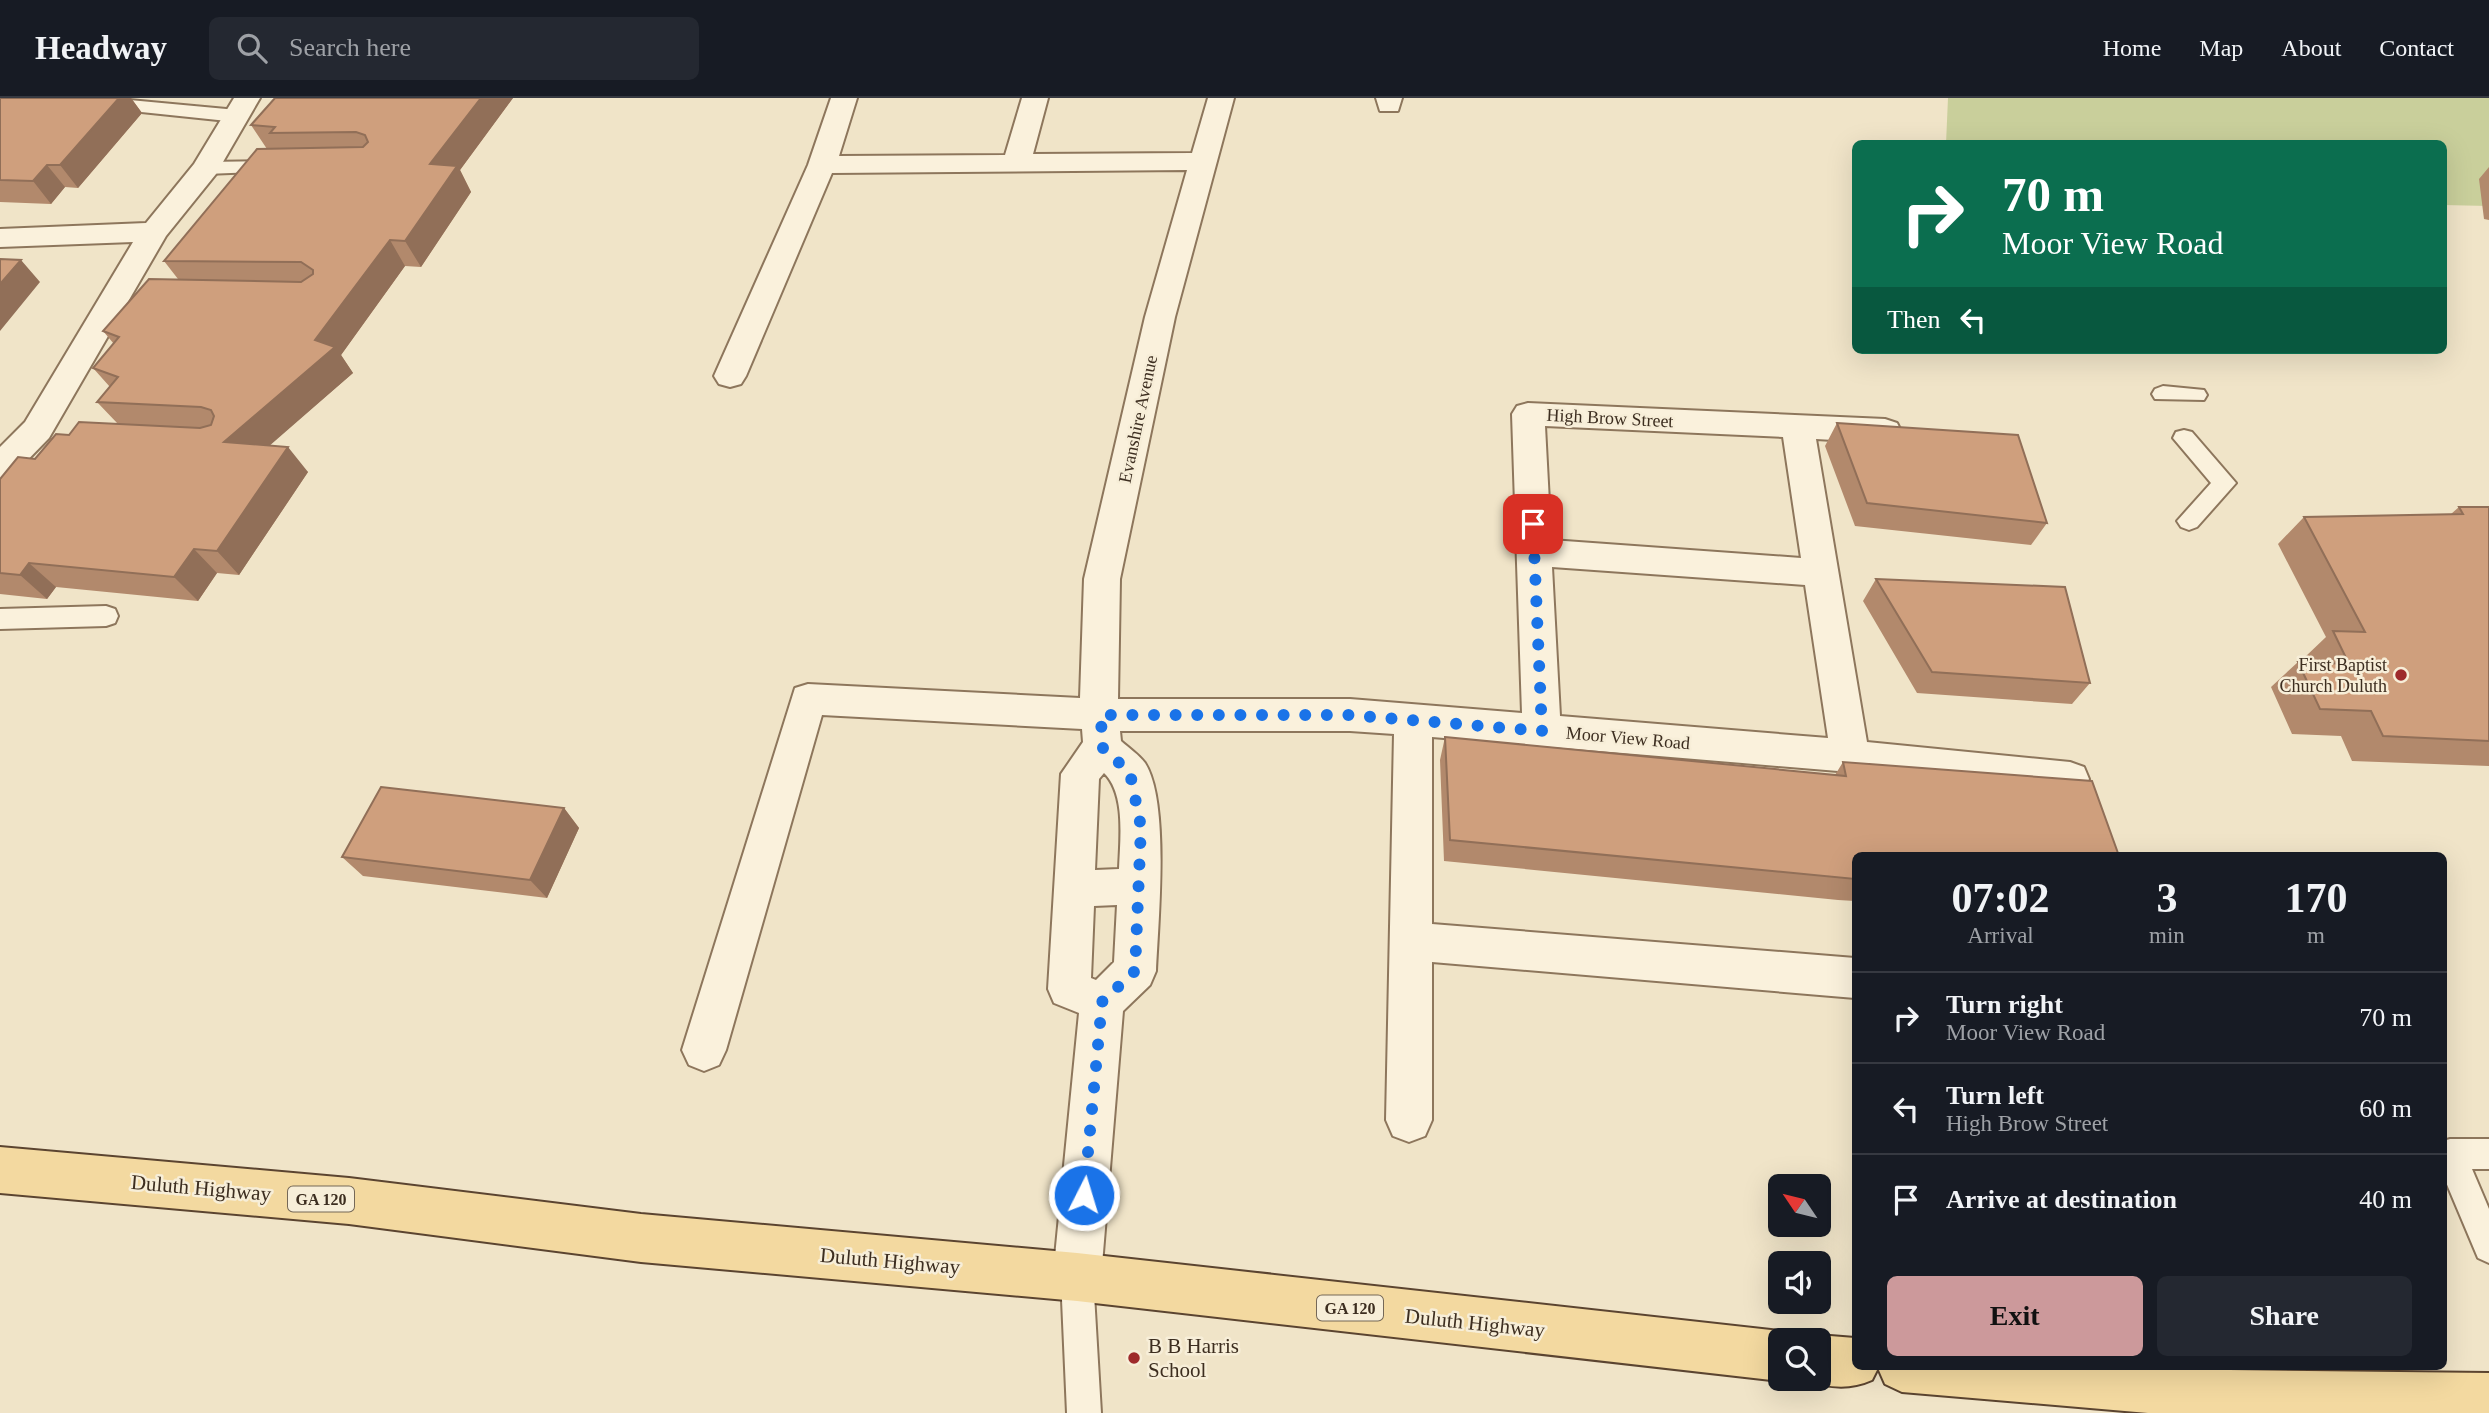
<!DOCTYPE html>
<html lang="en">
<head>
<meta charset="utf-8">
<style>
  :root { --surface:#171b24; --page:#242831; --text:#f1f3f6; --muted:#9ea1a6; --line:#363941; --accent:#cc999b }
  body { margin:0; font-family:"Times New Roman",serif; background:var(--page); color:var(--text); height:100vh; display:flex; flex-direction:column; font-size:26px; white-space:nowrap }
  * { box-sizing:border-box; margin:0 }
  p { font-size:23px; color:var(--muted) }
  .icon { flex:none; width:38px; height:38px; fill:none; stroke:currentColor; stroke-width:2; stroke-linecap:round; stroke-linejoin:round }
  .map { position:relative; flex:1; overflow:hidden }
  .side { position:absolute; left:1852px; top:754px; width:595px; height:518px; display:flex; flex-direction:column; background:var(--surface); border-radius:10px; box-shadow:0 7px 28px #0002 }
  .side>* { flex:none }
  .guide { position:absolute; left:1852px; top:42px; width:595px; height:214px; border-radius:10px; box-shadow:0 7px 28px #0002; background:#0b6e4f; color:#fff; overflow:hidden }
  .needle { width:46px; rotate:305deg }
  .fabs { position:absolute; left:1768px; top:1076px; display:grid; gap:14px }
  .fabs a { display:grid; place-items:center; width:63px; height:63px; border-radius:10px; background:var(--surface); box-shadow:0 7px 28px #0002; font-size:35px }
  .pin { position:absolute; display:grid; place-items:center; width:60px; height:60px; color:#fff; margin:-30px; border-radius:14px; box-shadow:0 4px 10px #0006 }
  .me { position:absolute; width:77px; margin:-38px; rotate:5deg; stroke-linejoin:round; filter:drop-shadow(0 0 5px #0008) }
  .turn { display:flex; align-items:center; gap:24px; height:147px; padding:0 35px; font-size:32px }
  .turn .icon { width:91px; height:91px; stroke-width:2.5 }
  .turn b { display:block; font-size:49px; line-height:60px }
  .then { display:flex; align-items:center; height:66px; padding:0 35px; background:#0003; gap:14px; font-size:26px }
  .eta { display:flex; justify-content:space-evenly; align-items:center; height:119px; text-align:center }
  .eta b { font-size:42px; font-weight:800; line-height:49px }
  .cta { display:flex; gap:14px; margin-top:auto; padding:14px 35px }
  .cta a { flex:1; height:80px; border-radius:10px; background:var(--accent); color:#111; font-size:28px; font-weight:800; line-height:80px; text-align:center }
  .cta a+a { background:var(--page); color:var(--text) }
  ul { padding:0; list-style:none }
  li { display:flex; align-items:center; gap:21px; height:91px; padding:0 35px; border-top:2px solid var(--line) }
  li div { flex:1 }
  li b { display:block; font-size:26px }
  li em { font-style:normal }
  header { display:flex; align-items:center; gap:42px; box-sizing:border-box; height:98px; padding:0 35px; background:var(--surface); border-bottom:2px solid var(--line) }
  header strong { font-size:33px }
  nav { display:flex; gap:38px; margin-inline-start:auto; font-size:24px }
  .search { width:490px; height:63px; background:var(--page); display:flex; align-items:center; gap:18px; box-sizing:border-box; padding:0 24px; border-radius:10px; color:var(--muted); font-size:26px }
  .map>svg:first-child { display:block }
  .green { fill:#c9cf9b }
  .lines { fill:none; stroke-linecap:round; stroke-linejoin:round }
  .service-casing { stroke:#8d765c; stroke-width:4 }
  .minor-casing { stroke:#8d765c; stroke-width:4 }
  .primary-casing { stroke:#5b4430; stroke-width:4 }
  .service { fill:#faf1dc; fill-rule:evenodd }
  .minor { fill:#faf1dc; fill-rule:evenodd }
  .primary { fill:#f3d9a0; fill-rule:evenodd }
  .wall { fill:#b2896c }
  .shaded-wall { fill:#916f58 }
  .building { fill:#cf9f7d; stroke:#916f58; stroke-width:2 }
  .route { stroke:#1a73e8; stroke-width:12; stroke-dasharray:0 21.6 }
  .poi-dot { fill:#9e2a2b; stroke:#f7eed8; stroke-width:2.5 }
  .labels { text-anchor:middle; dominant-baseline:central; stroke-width:5; stroke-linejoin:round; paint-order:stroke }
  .shield { fill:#f7eed8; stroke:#756857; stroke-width:2 }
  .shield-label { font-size:16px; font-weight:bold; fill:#3d2e20 }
  .street-label { font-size:18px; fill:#3d2e20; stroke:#f7eed8 }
  .poi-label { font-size:18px; fill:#3d2e20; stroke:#f7eed8; text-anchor:end }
  .near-street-label { font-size:21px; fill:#3d2e20; stroke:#f7eed8 }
  .near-poi-label { font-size:21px; fill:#3d2e20; stroke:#f7eed8; text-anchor:start }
</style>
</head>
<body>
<header>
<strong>Headway</strong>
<div class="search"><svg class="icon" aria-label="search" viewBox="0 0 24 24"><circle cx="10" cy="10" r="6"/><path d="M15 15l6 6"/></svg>Search here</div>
<nav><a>Home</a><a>Map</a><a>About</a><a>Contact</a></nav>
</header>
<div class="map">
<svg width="2489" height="1315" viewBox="0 0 2489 1315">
  <rect width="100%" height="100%" fill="#f0e4c8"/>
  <!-- green -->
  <path class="green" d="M 1948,0 L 2489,0 L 2489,108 L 2443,107 L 2443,46 L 1946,46 Z"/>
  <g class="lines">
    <defs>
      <path id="service" d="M 108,0 L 237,12 L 246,18 L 237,24 L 103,10 L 94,5 L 97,1 Z
        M 277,63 L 284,65 L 287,69 L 284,73 L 206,76 L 196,70 L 206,64 Z
        M 2163,288 L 2204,292 L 2207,297 L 2204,302 L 2155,301 L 2152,296 L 2155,291 Z
        M 2184,332 L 2192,334 L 2236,385 L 2197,429 L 2189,432 L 2181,429 L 2177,423 L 2211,385 L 2173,340 L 2176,334 Z
        M 106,508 L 115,511 L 118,518 L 115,525 L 106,528 L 0,531 L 0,511 Z
        M 2450,1041 L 2489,1041 L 2489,1071 L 2472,1071 L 2489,1111 L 2489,1165 L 2478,1160 L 2443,1077 L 2443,1043 Z
        M 1077,1163 L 1089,1167 L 1093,1179 L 1101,1315 L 1067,1315 L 1061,1179 L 1065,1167 Z"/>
      <path id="minor" d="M 234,0 L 260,0 L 216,76 L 166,138 L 49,340 L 12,378 L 0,381 L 0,349 L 25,324 L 133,144 L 0,149 L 0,131 L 146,125 L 194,66 Z
        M 831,0 L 857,0 L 839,58 L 1005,57 L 1022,0 L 1048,0 L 1033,56 L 1192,55 L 1208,0 L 1234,0 L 1175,219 L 1120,481 L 1118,601 L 1350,601 L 1522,615 L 1512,316 L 1517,308 L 1528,305 L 1885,321 L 1897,325 L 1901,333 L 1897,341 L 1885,345 L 1816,341 L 1867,644 L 2070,664 L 2084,669 L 2089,681 L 2084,693 L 2070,698 L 1850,674 L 1432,639 L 1432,826 L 1855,860 L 1855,900 L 1432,864 L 1432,1022 L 1425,1038 L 1409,1044 L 1393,1038 L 1386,1022 L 1394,636 L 1350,633 L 1120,633 L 1121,643 C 1129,650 1139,657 1145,665 C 1170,704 1158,824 1156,873 L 1150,887 L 1123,913 L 1101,1179 L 1094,1196 L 1077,1203 L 1060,1196 L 1053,1179 L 1079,915 L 1054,905 L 1048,891 L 1061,676 L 1083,644 L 1082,631 L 822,617 L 726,952 L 719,967 L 704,973 L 689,967 L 682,952 L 795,590 L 808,586 L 1080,600 L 1084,481 L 1145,219 L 1187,72 L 832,75 L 746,278 L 741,286 L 730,289 L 719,286 L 714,278 L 808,67 ZM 1545,328 L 1783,339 L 1801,460 L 1551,442 ZM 1552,469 L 1805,487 L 1828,640 L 1560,618 ZM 1104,675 C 1126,696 1120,742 1119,771 L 1095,772 L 1099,681 ZM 1117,807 L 1114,864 L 1096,882 L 1091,880 L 1094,808 Z
        M 1376,0 L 1402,0 L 1398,13 L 1380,13 Z"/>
      <path id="primary" d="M 0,1049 L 349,1080 L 641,1116 L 1077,1155 L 1780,1233 L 1798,1242 L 1780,1242 L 1780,1281 L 1784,1281 L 1780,1283 L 1077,1203 L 641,1164 L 349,1126 L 0,1095 Z
        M 1818,1237 L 1855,1240 L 1855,1269 L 2191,1269 L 2229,1272 L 2489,1275 L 2489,1315 L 2148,1315 L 1902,1294 L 1885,1286 L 1878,1270 L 1872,1282 C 1850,1292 1827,1290 1804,1281 L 1818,1281 L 1818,1242 L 1805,1242 Z"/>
    </defs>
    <!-- service casing -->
    <use href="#service" class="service-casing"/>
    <!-- minor casing -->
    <use href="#minor" class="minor-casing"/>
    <!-- primary casing -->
    <use href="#primary" class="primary-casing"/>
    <!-- service -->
    <use href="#service" class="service"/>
    <!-- minor -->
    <use href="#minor" class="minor"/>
    <!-- primary -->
    <use href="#primary" class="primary"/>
  </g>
  <!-- wall -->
  <path class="wall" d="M 0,0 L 131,0 L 142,15 L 78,90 L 65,89 L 51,106 L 0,104 Z
    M 275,0 L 513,0 L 460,72 L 471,94 L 421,169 L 405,168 L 341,257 L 353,275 L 269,347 L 308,374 L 239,477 L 217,475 L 198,503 L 56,489 L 47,501 L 0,496 L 0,381 L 35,361 L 69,337 L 118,326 L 97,304 L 110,289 L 93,270 L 114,246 L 103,233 L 178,181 L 164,163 L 267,51 L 251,27 Z
    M 2489,69 L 2489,122 L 2484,121 L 2479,81 Z
    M 1837,325 L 2047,425 L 2031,447 L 1855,428 L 1825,348 Z
    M 2459,409 L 2489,409 L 2489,668 L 2352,663 L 2341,638 L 2292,636 L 2271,589 L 2298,564 L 2308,564 L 2305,559 L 2326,539 L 2278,446 L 2304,419 L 2451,416 Z
    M 1876,481 L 2090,585 L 2072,606 L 1917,595 L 1863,503 Z
    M 1445,639 L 1835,677 L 1843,664 L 2092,683 L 1855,758 L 1855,803 L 1838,802 L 1444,763 L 1440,662 Z
    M 564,710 L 579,730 L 547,800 L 363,778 L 342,759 Z"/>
  <!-- shaded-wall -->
  <path class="shaded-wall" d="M 119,0 L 131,0 L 142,15 L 78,90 L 60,67 Z
    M 481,0 L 513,0 L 460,72 L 471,94 L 421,169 L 405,143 L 430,66 Z
    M 47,67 L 65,89 L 51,106 L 33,83 Z
    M 390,142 L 405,168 L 341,257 L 353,275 L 245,369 L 224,344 L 315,242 Z
    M 21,162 L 40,184 L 0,233 L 0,186 Z
    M 288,349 L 308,374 L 239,477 L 217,453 Z
    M 194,451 L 217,475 L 198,503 L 174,479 Z
    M 29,465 L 56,489 L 47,501 L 20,477 Z
    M 564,710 L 579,730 L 547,800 L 530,782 Z"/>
  <!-- building -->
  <path class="building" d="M 0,0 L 119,0 L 60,67 L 47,67 L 33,83 L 0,82 Z
    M 275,0 L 481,0 L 430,66 L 457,68 L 405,143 L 390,142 L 315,242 L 335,249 L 224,344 L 288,349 L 217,453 L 194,451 L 174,479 L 29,465 L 20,477 L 0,475 L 0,381 L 18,359 L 35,361 L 56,336 L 69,337 L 79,324 L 200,330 L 211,327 L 214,318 L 211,312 L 201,309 L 97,304 L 118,279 L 93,270 L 119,239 L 103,233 L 149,181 L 301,184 L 313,176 L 313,172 L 301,164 L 164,163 L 257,51 L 363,49 L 368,44 L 365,37 L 356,34 L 270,35 L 275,29 L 251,27 Z
    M 0,161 L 21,162 L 0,186 Z
    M 1837,325 L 2018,337 L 2047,425 L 1867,405 Z
    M 2459,409 L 2489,409 L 2489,643 L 2383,638 L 2371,613 L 2320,611 L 2298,564 L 2349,566 L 2333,533 L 2365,534 L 2304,419 L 2463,416 Z
    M 1876,481 L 2065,489 L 2090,585 L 1932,574 Z
    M 1445,639 L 1846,678 L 1843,664 L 2092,683 L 2119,758 L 1855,758 L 1855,781 L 1450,742 Z
    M 381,689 L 564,710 L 530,782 L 342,759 Z"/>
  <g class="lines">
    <!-- route -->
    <path class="route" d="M 1084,1097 L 1102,904 L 1135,873 L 1141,729 L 1130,675 L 1102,649 L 1101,617 L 1350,617 L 1542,633 L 1533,426"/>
  </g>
  <!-- markers -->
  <g class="poi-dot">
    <circle cx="2401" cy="577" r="7"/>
    <circle cx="1134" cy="1260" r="7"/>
  </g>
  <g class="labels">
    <!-- shield labels -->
    <g class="shield">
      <rect x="288" y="1088.5" width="66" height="25" rx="5"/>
      <rect x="1317" y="1197.5" width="66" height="25" rx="5"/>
    </g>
    <g class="shield-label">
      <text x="321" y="1101">GA 120</text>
      <text x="1350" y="1210">GA 120</text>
    </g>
    <!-- street labels -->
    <g class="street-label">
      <text transform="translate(1610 320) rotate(3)">High Brow Street</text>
      <text transform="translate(1138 321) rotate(-78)">Evanshire Avenue</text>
      <text transform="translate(1628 640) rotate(5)">Moor View Road</text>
    </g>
    <!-- poi labels -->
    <g class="poi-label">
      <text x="2387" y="567">First Baptist<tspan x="2387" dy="21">Church Duluth</tspan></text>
    </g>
    <!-- near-street labels -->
    <g class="near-street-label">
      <text transform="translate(201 1090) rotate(5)">Duluth Highway</text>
      <text transform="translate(890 1163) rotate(5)">Duluth Highway</text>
      <text transform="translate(1475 1225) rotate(6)">Duluth Highway</text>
    </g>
    <!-- near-poi labels -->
    <g class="near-poi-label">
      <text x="1148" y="1248">B B Harris<tspan x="1148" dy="24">School</tspan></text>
    </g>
  </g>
</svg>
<div class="fabs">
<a><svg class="needle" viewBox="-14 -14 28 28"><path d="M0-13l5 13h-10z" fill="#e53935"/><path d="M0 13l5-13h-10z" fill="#9ea1a6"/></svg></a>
<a><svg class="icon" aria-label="sound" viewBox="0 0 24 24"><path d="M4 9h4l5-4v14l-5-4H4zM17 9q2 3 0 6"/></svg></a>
<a><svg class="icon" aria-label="search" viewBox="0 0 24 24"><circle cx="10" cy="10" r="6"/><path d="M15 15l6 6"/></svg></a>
</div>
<div class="pin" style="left:1533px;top:426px;background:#d93025"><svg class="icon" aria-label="arrive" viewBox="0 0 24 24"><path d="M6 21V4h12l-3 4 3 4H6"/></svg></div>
<svg class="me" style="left:1084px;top:1097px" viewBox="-20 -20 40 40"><circle r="17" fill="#1a73e8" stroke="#fff" stroke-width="3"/><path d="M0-11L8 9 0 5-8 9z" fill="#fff"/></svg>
<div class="guide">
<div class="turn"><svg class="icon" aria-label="right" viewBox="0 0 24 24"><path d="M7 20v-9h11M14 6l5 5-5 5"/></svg><div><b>70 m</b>Moor View Road</div></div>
<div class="then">Then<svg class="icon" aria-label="left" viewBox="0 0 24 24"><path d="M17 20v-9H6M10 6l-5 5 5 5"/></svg></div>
</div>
<section class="side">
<div class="eta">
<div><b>07:02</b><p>Arrival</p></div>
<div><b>3</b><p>min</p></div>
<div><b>170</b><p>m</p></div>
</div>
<ul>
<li><svg class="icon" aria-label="right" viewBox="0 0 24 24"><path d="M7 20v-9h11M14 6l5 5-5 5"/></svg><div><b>Turn right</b><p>Moor View Road</p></div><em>70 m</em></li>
<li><svg class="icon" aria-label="left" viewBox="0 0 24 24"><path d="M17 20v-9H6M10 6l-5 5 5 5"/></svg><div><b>Turn left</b><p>High Brow Street</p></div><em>60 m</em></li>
<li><svg class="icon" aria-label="arrive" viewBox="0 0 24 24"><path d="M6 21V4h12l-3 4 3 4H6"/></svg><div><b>Arrive at destination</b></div><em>40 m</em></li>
</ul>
<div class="cta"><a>Exit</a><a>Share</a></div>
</section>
</div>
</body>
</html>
